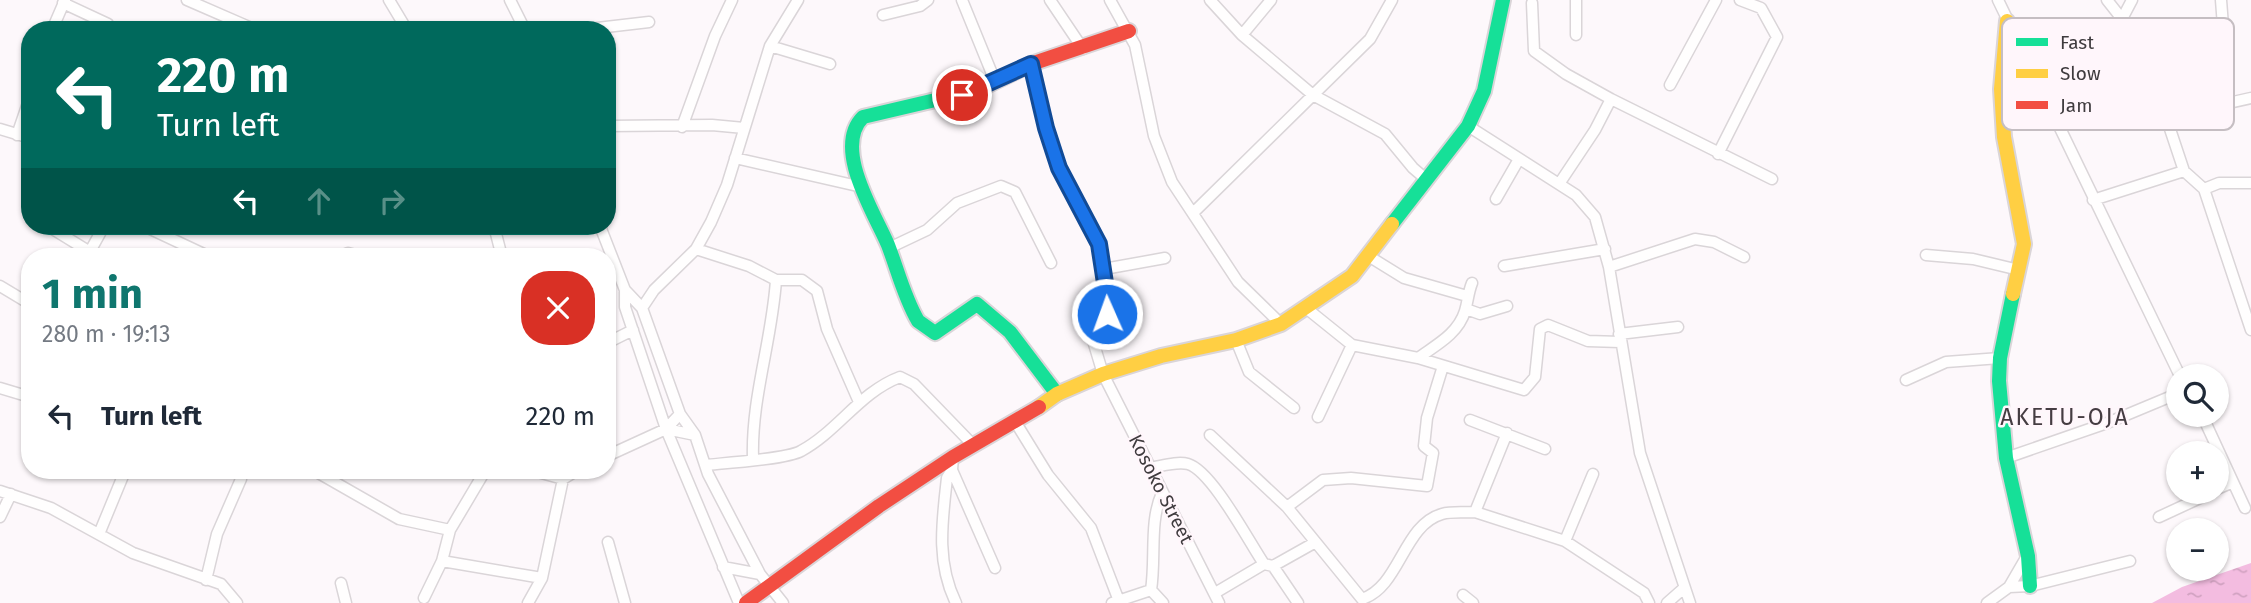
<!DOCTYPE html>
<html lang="en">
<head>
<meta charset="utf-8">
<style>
  :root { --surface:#fff; --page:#f2f2f3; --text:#1f2937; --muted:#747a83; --accent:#0f766e }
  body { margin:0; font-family:"Fira Sans",sans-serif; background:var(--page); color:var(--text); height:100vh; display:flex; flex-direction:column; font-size:26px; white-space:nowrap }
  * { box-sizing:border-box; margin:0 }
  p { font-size:23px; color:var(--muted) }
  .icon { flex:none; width:38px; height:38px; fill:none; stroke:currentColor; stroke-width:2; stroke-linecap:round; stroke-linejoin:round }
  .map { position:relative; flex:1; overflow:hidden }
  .details { position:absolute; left:21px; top:248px; width:595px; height:231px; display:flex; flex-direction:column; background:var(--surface); border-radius:28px; box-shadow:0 2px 5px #0004 }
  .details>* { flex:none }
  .banner { position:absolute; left:21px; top:21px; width:595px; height:214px; border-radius:28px; box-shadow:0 2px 5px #0004; background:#00695c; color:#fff; overflow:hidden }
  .fabs { position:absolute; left:2166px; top:364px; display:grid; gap:14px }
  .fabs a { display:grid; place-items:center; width:63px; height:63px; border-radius:50%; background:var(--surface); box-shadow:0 2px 5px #0004; font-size:35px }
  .pin { position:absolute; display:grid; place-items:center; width:60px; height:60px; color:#fff; margin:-30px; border:4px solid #fff; border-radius:50%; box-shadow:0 2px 7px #0007 }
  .me { position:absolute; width:77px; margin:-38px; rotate:358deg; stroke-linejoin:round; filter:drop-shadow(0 0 5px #0008) }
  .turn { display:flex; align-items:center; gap:24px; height:147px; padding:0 21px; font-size:32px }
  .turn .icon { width:91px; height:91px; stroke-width:2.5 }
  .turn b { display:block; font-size:49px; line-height:60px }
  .lanes { display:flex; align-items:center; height:66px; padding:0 21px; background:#0003; justify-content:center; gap:35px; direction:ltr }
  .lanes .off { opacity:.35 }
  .round { display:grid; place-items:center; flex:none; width:74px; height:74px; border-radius:28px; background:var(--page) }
  .headline { display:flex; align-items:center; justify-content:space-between; height:119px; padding:0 21px }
  h1 { font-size:42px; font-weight:700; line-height:52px; color:var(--accent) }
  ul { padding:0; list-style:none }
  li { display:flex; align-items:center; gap:21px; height:98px; padding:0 21px }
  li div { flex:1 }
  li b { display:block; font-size:26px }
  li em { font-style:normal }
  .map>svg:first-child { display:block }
  .water { fill:url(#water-ripples) }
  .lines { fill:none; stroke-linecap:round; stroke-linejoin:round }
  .street-casing { stroke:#dad5d8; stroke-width:13 }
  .fast-casing { stroke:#dad5d8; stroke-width:18 }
  .slow-casing { stroke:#dad5d8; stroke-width:18 }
  .jam-casing { stroke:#dad5d8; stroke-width:18 }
  .street { stroke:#fffefe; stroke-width:10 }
  .fast { stroke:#16e098; stroke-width:14 }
  .slow { stroke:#ffcf43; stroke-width:14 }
  .jam { stroke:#f24e42; stroke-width:14 }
  .route-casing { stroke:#114b97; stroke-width:18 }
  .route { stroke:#1a73e8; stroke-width:12 }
  .labels { text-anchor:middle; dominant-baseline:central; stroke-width:5; stroke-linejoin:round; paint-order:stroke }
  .street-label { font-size:19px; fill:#3f3b3e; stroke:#fff6fb }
  .quarter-label { font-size:23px; letter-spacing:2px; fill:#453d42; stroke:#fff6fb }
  .key { fill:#fff6fb; stroke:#c5bec2; stroke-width:2 }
  .key-label { font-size:19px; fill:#3f3b3e }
</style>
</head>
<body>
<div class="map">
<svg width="2251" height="603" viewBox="0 0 2251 603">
  <defs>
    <pattern id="water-ripples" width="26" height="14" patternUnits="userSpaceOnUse" patternTransform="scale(1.75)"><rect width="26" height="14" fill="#f3bce0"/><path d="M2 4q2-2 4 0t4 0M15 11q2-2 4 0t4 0" fill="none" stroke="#d1a2c1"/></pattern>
  </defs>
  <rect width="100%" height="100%" fill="#fdf8fb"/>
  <!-- water -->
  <path class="water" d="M 2251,563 L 2251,603 L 2152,603 L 2182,587 Z"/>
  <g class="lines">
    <defs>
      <path id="street" d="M 187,0 L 256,30
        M 389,0 L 407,30
        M 510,0 L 525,30
        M 962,0 L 995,81
        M 1050,0 L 1083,49
        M 1110,0 L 1135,45 L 1154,136 L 1172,182 L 1238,282 L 1281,324
        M 1210,0 L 1242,35 L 1313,95 L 1385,134 L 1413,168 L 1427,180
        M 1998,0 L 2180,376
        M 2107,0 L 2122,19
        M 2221,0 L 2229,103
        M 63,3 L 108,24
        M 1532,3 L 1534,51 L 1566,74 L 1611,99
        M 883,15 L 920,6 L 928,0
        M 52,30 L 65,0
        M 580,30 L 649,22
        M 1242,35 L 1271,0
        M 1576,35 L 1576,0
        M 770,46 L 830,64
        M 1031,64 L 1046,128 L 1059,168 L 1099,244 L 1109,309 L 1103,317 L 1092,319 L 1088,324 L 1103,374 L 1219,603
        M 1670,85 L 1716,0
        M 2166,117 L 2251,98
        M 607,126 L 712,125 L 744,128
        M 1468,126 L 1576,195 L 1595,217 L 1609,267 L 1640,453 L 1690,603
        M 682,127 L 715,36 L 732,0
        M 0,129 L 30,138
        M 17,135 L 30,97
        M 1718,154 L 1777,37 L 1761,8 L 1740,0
        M 735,158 L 862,187
        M 2184,171 L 2204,189 L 2251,330
        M 1559,184 L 1595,130 L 1611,99 L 1772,179
        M 2204,189 L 2219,183 L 2251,183
        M 1496,199 L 1519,159
        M 2093,200 L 2184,171 L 2166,117 L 2122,19 L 2132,0
        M 1193,213 L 1370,39 L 1392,0
        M 144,226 L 210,257
        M 494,226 L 502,257
        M 600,226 L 625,290 L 625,307 L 666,429 L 739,603
        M 51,228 L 90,252
        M 889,248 L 927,230 L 957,203 L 1001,186 L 1015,192 L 1051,263
        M 696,249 L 749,266 L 776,280 L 802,280 L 817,291 L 827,329 L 859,402
        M 1926,255 L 1973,259 L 2019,270
        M 285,256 L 287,257
        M 87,257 L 104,226
        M 338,257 L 348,253 L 363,257
        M 1370,257 L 1404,278 L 1467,296
        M 1504,266 L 1605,249
        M 1609,267 L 1695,239 L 1714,242 L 1744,257
        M 1104,269 L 1165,258
        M 0,286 L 30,304
        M 625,290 L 642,308 L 680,414 L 695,435 L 708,474 L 760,574 L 783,603
        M 642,308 L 654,290 L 696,249 L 711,222 L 727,185 L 770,46 L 798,0
        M 1306,308 L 1352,345 L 1418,358 L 1524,390 L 1535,377 L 1540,329 L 1548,325 L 1588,341 L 1620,342
        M 1466,309 L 1480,314 L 1507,306
        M 1619,334 L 1678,327
        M 1236,340 L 1249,372 L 1294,408
        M 607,343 L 633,330
        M 1418,358 C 1436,345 1458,334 1465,311 C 1468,301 1468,293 1472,283
        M 1906,380 L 1946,362 L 2000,358
        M 0,388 L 30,397
        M 680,414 L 666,429 L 695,435
        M 2202,415 L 2245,508
        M 1318,417 L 1352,345
        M 1470,420 L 1545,449
        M 1016,423 L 1048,475 L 1091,528 L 1119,601
        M 1507,433 L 1475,512 L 1565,541 L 1644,593 L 1649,603
        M 1210,435 L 1287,507 L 1323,480 L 1351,478 L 1427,486 L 1433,453 L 1424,446 L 1427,418 L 1443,366
        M 607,456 L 666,429
        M 953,457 L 952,470 L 947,478 C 942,522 936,562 956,603
        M 2006,458 L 2107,423 L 2179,393
        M 753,459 C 751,398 772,341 776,280
        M 706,465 C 726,463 787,459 801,451 C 838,431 860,392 900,377 L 914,384 L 974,446
        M 1150,468 C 1162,466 1177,461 1188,464 C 1212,471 1249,542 1264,564 L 1273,566 L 1298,603
        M 952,470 L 995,568
        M 315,471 L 399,519 L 450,530
        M 534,471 L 563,479
        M 2217,489 L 2231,483
        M 0,491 L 51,508 L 133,553 L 221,584 L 237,603
        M 1162,493 C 1149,521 1156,559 1151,590 L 1163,603
        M 1287,507 L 1362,599 C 1400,587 1403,525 1442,514 C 1452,511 1465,513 1475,512
        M 0,517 L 11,494
        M 2159,517 L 2213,492
        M 99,534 L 125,471
        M 1565,541 L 1593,474
        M 608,542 L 625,603
        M 442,561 L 542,578
        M 1273,566 L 1314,543
        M 723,567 L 760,574
        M 206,580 L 217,534 L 241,479
        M 341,583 L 346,603
        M 2009,587 L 2030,586 L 2130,561
        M 1215,593 L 1264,564
        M 1463,595 L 1473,603
        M 424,598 L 442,561 L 450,530 L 485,471
        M 528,603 L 542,578 L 563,479 L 576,471
        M 1112,603 L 1151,590
        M 1667,603 L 1684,588
        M 1987,603 L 2009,587 L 2027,556"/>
      <path id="fast" d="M 978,90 L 863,117 C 832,148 875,214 888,245 C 898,271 904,297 918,321 L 935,333 L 977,304 L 1010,332 L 1057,394
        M 1392,224 L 1468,126 L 1484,91 L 1503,0
        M 2013,294 L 2000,358 L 1999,381 L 2006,458 L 2028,556 L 2030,586"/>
      <path id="slow" d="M 2007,21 L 2001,89 L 2004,137 L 2024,244 L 2013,294
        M 1039,407 L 1057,394 L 1103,374 L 1161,356 L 1236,340 L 1281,324 L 1352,276 L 1392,224"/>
      <path id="jam" d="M 978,90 L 1031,64 L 1129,31
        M 746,603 L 879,506 L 953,457 L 1039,407"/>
    </defs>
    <!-- street casing -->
    <use href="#street" class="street-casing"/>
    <!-- fast casing -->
    <use href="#fast" class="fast-casing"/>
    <!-- slow casing -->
    <use href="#slow" class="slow-casing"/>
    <!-- jam casing -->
    <use href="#jam" class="jam-casing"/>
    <!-- street -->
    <use href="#street" class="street"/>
    <!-- fast -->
    <use href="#fast" class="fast"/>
    <!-- slow -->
    <use href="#slow" class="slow"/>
    <!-- jam -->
    <use href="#jam" class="jam"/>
  </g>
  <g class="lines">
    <defs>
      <path id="route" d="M 962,95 L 1031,64 L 1046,128 L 1059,168 L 1099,244 L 1109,309 L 1107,314"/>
    </defs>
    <!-- route casing -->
    <use href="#route" class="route-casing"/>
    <!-- route -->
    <use href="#route" class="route"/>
  </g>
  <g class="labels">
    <!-- street labels -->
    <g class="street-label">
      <text transform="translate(1161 489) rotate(63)">Kosoko Street</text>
    </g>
    <!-- quarter labels -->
    <g class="quarter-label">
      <text x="2065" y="417">AKETU-OJA</text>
    </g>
  </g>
  <!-- legend -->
  <rect x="2002" y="18" width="232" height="112" rx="10" class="key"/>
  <rect x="2016" y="38" width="32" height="8" fill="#16e098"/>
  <rect x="2016" y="69" width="32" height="9" fill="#ffcf43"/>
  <rect x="2016" y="101" width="32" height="8" fill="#f24e42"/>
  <g class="key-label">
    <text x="2060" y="49">Fast</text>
    <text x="2060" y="80">Slow</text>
    <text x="2060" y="112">Jam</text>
  </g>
</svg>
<div class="fabs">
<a><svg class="icon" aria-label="search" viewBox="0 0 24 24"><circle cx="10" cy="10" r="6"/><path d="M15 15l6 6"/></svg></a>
<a>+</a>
<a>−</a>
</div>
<div class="pin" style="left:962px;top:95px;background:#d93025"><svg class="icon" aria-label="arrive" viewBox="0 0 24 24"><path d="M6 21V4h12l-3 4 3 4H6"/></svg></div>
<svg class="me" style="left:1107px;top:314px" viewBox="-20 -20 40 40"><circle r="17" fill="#1a73e8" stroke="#fff" stroke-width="3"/><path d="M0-11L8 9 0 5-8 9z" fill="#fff"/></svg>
<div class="banner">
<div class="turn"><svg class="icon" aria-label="left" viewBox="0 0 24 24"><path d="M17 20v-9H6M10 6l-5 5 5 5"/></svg><div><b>220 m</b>Turn left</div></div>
<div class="lanes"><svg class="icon" aria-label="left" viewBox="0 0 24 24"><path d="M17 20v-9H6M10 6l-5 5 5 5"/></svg><svg class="icon off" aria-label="ahead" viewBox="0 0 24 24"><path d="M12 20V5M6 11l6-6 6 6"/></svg><svg class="icon off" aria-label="right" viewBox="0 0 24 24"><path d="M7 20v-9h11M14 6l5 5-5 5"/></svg></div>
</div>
<section class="details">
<div class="headline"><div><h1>1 min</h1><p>280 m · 19:13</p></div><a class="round" style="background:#d93025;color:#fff"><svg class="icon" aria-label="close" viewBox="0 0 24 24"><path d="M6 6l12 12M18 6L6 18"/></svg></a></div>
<ul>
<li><svg class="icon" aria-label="left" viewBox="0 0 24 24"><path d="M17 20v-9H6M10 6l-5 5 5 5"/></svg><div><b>Turn left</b></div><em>220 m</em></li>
</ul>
</section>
</div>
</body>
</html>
